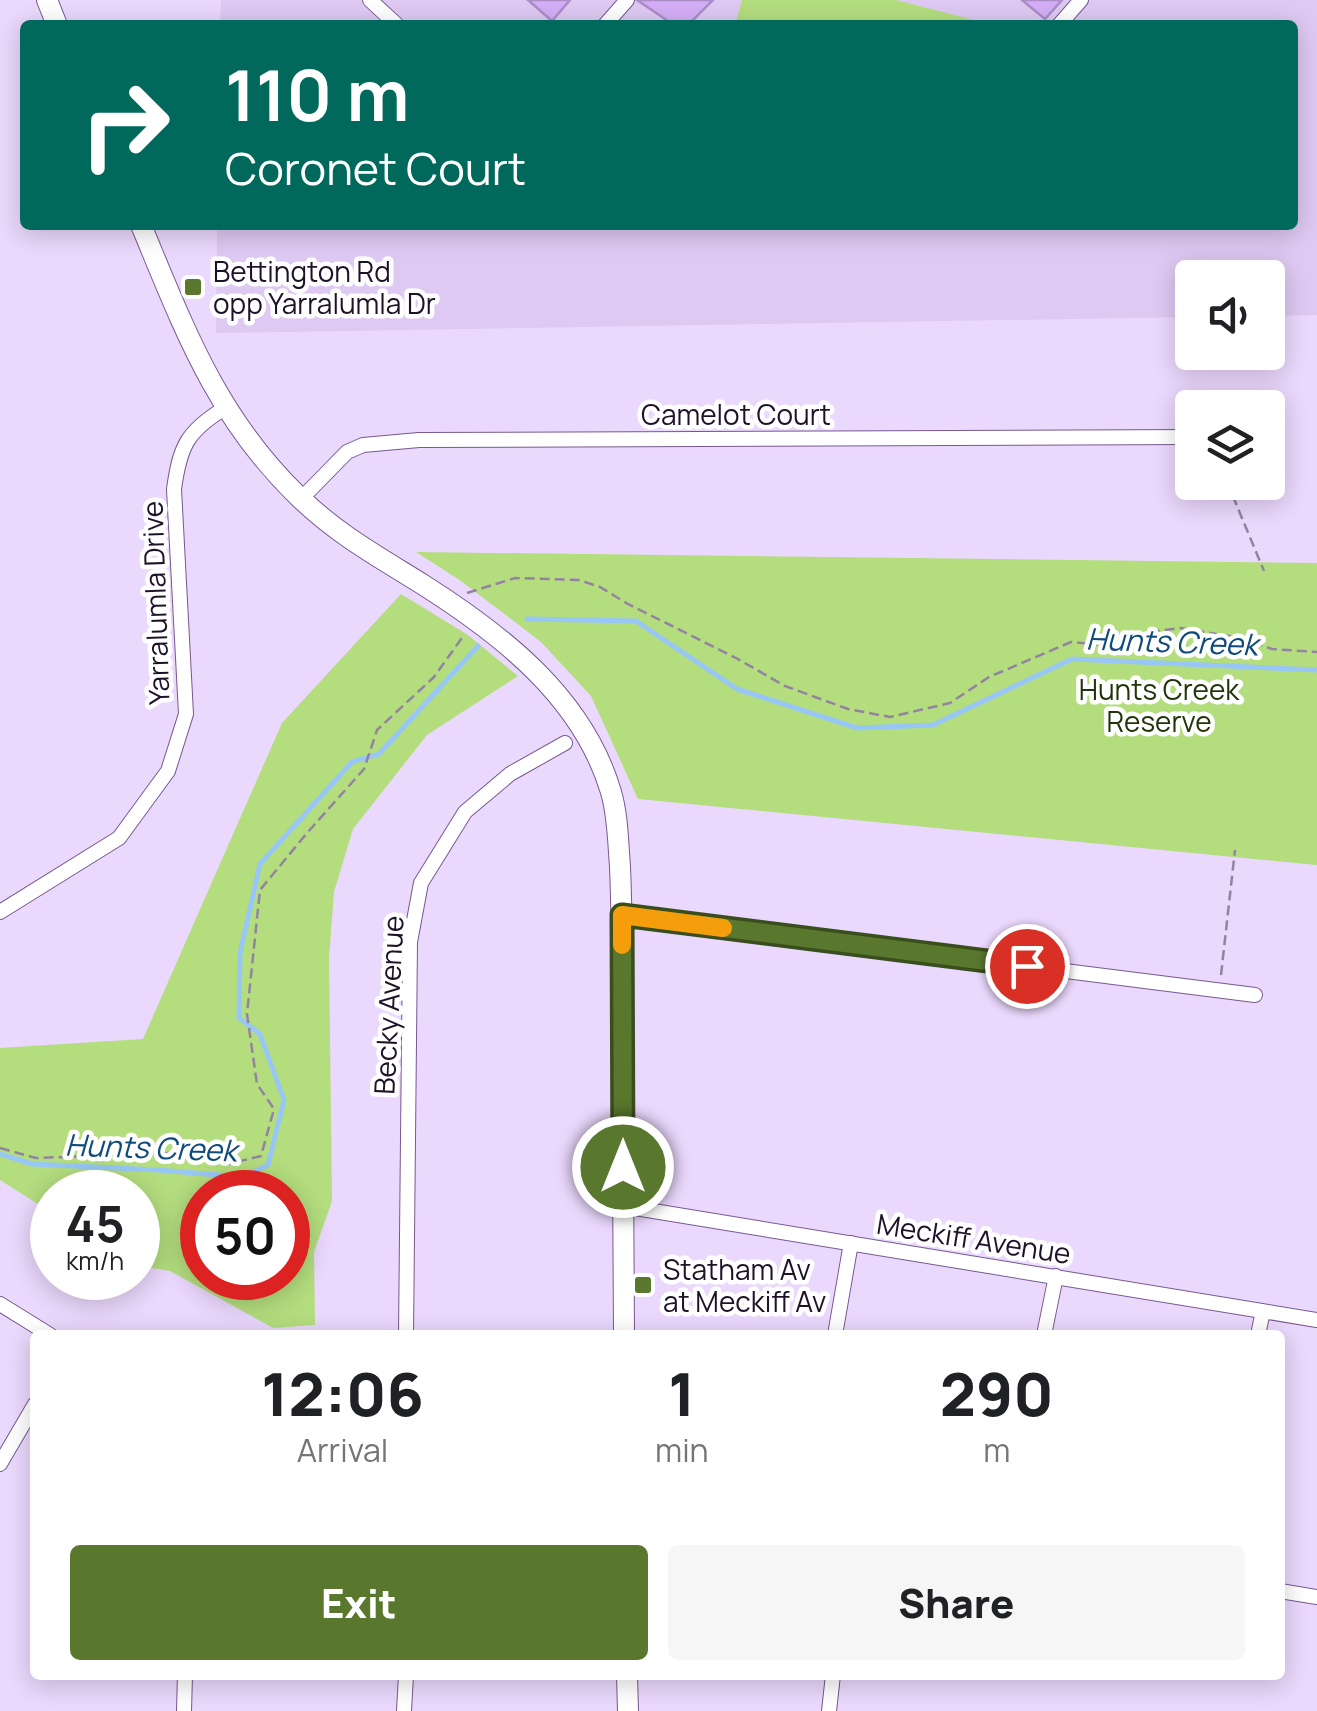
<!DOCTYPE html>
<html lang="en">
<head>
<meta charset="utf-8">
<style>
  :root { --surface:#fff; --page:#f6f6f6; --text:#202124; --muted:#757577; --accent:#59772d }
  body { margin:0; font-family:Manrope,sans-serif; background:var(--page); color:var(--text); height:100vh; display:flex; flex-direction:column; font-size:38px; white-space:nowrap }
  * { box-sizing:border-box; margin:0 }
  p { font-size:32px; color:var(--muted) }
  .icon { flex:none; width:55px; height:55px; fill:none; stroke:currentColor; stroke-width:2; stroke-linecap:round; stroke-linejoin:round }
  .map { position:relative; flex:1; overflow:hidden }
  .side { position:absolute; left:30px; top:1330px; width:1255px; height:350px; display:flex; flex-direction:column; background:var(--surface); border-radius:10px; box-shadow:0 5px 25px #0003 }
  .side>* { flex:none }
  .top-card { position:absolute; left:20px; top:20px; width:1278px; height:210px; border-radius:10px; box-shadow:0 5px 25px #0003; background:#00695c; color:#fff; overflow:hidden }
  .tools { position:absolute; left:1175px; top:260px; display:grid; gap:20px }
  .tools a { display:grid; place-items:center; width:110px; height:110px; border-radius:10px; background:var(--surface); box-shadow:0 5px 25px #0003; font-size:50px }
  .speed { position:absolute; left:30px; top:1170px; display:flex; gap:20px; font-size:50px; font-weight:700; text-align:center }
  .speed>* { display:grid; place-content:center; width:130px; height:130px; border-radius:50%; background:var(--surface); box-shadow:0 5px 25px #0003; line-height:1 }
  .speed small { font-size:25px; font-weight:400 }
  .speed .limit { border:15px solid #d22; background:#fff; color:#111 }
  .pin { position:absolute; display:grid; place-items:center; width:85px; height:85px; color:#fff; margin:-42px; border:5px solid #fff; border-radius:50%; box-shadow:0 2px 10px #0007 }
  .me { position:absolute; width:110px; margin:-55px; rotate:0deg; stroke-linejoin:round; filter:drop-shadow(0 0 8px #0008) }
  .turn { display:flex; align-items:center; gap:35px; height:210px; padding:0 40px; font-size:45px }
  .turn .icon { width:130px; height:130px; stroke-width:2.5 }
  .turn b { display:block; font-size:70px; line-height:85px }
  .eta { display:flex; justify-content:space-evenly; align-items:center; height:170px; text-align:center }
  .eta b { font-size:60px; font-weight:800; line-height:70px }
  .button { display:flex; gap:20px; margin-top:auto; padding:20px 40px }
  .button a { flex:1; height:115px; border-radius:10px; background:var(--accent); color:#fff; font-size:40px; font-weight:800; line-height:115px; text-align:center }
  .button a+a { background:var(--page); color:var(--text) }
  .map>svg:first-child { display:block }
  .built { fill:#dec9f2 }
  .green { fill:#b4dd7e; fill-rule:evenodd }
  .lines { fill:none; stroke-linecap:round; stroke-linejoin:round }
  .stream { stroke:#98c7f5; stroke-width:5 }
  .building { fill:#d4aef7; stroke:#ab8dc7; stroke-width:2.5 }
  .minor-casing { stroke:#775990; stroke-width:16 }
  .secondary-casing { stroke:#775990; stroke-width:22 }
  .path { stroke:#9383a2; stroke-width:2.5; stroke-dasharray:10 5; stroke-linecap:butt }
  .minor { stroke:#fff; stroke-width:14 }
  .secondary { stroke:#fff; stroke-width:20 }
  .route-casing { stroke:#3a4d1d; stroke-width:25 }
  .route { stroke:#59772d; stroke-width:18 }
  .slow { stroke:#f59e0b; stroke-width:18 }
  .poi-dot { fill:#59772d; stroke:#fff; stroke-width:4 }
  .labels { text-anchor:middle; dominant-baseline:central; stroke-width:9; stroke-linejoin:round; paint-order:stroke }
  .poi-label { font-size:28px; fill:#1e1228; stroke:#fff; text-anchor:start }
  .street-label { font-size:28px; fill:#1e1228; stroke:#fff }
  .park-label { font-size:28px; fill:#24340a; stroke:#fff }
  .water-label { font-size:30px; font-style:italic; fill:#0f4b7b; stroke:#fff }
</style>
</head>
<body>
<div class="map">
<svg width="1317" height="1711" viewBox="0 0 1317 1711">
  <rect width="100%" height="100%" fill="#ebd8fd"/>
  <!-- built -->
  <path class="built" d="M 221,0 L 1317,0 L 1317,315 L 1268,316 L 1268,278 L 1192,278 L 1192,317 L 216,333 L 217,225 L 1292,225 L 1292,25 L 220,25 Z"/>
  <!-- green -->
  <path class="green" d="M 742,0 L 896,0 L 989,24 L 735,25 Z
    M 416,552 L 1317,563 L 1317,865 L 638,799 L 591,696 L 541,642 L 461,581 Z
    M 401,594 L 468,635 L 518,676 L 427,735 L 353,829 L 334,892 L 329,958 L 332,1201 L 314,1252 L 315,1325 L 273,1328 L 170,1271 L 138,1266 L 138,1192 L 52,1192 L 52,1213 L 0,1180 L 0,1048 L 143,1039 L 282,723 ZM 288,1192 L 288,1278 L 202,1278 L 202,1192 Z"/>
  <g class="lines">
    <!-- stream -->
    <path class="stream" d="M 527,619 L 636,621 L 737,689 L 857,728 L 933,725 L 1072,659 L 1317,670
      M 0,1154 L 32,1164 L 158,1170 L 243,1177 L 268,1165 L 284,1100 L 260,1034 L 239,1018 L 240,953 L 260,864 L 352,762 L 379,754 L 478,646"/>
  </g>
  <!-- building -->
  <path class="building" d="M 528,0 L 570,0 L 552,21 Z
    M 637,0 L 713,0 L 688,25 L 674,25 Z
    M 1022,0 L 1062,0 L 1045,19 Z"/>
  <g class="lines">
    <defs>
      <path id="minor" d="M 370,0 L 397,25
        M 605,25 L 627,0
        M 1059,25 L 1081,0
        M 301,499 L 347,452 L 363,445 L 419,440 L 1192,437
        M 0,912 L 119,838 L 168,771 L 186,714 L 174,489 C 180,446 187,431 225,408
        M 622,915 L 1255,995
        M 623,1206 L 1317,1320
        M 0,1304 L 50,1335
        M 406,1335 L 410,942 L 421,883 L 465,812 L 510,774 L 565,743
        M 835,1335 L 851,1243
        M 1044,1335 L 1056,1276
        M 1258,1335 L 1263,1311
        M 0,1464 L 35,1404
        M 1280,1591 L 1317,1597
        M 184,1711 L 185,1675
        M 404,1711 L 406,1675
        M 829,1711 L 833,1675"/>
      <path id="secondary" d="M 47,0 L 57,25
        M 141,225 C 184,328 216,417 299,497 C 337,534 377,556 422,584 C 501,634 583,697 611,792 C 618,816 618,842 620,867 C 622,912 622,957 622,1002 C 622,1113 623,1224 624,1335
        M 627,1675 L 628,1711"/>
    </defs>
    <!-- minor casing -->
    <use href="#minor" class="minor-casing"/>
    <!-- secondary casing -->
    <use href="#secondary" class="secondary-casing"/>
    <!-- path -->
    <path class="path" d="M 1227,482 L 1264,571
      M 467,593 L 515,578 L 579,580 L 600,587 L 628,604 L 736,658 L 785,686 L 848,709 L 890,717 L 950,703 L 989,677 L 1071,642 L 1104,645 L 1132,634 L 1180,628 L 1241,638 L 1272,649 L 1317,652
      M 1221,975 L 1235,850
      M 0,1148 L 36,1158 L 170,1153 L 228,1164 L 261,1156 L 274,1109 L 257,1084 L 247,1014 L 260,890 L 307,833 L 364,769 L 377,730 L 434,677 L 464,635"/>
    <!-- minor -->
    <use href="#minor" class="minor"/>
    <!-- secondary -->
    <use href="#secondary" class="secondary"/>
  </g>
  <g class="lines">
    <defs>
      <path id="route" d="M 623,1167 L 622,915 L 1027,966"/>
    </defs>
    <!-- route casing -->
    <use href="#route" class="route-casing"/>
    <!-- route -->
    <use href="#route" class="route"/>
    <!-- slow -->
    <path class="slow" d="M 622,945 L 622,915 L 723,928"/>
  </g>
  <!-- markers -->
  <g class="poi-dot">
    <rect x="183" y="277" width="20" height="20" rx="5"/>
    <rect x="633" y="1275" width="20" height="20" rx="5"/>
  </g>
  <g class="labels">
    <!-- poi labels -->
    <g class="poi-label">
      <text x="213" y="271">Bettington Rd<tspan x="213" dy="32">opp Yarralumla Dr</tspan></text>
      <text x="663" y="1269">Statham Av<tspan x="663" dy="32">at Meckiff Av</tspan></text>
    </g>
    <!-- street labels -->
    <g class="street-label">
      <text x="736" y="414">Camelot Court</text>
      <text transform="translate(155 603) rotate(-92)">Yarralumla Drive</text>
      <text transform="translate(388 1005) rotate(-87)">Becky Avenue</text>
      <text transform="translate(974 1238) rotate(9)">Meckiff Avenue</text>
    </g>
    <!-- park labels -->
    <g class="park-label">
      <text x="1159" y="689">Hunts Creek<tspan x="1159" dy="32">Reserve</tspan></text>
    </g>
    <!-- water labels -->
    <g class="water-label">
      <text transform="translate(1172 641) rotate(2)">Hunts Creek</text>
      <text transform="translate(151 1147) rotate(2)">Hunts Creek</text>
    </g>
  </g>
</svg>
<div class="tools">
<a><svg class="icon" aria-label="sound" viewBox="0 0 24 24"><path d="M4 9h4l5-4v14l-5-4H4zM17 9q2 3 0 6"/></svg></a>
<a><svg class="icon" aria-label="layers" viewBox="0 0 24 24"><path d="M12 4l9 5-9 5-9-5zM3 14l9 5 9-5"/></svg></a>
</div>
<div class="speed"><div>45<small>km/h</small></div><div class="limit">50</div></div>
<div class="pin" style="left:1027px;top:966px;background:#d93025"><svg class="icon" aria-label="arrive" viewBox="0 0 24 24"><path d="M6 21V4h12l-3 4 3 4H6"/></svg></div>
<svg class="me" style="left:623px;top:1167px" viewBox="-20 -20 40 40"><circle r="17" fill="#59772d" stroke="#fff" stroke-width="3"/><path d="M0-11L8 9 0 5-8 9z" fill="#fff"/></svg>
<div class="top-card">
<div class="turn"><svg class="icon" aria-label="right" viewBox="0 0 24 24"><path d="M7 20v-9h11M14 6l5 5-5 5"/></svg><div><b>110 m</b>Coronet Court</div></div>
</div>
<section class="side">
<div class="eta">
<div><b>12:06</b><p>Arrival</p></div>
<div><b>1</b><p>min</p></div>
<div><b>290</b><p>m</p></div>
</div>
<div class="button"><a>Exit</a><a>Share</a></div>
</section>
</div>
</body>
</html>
